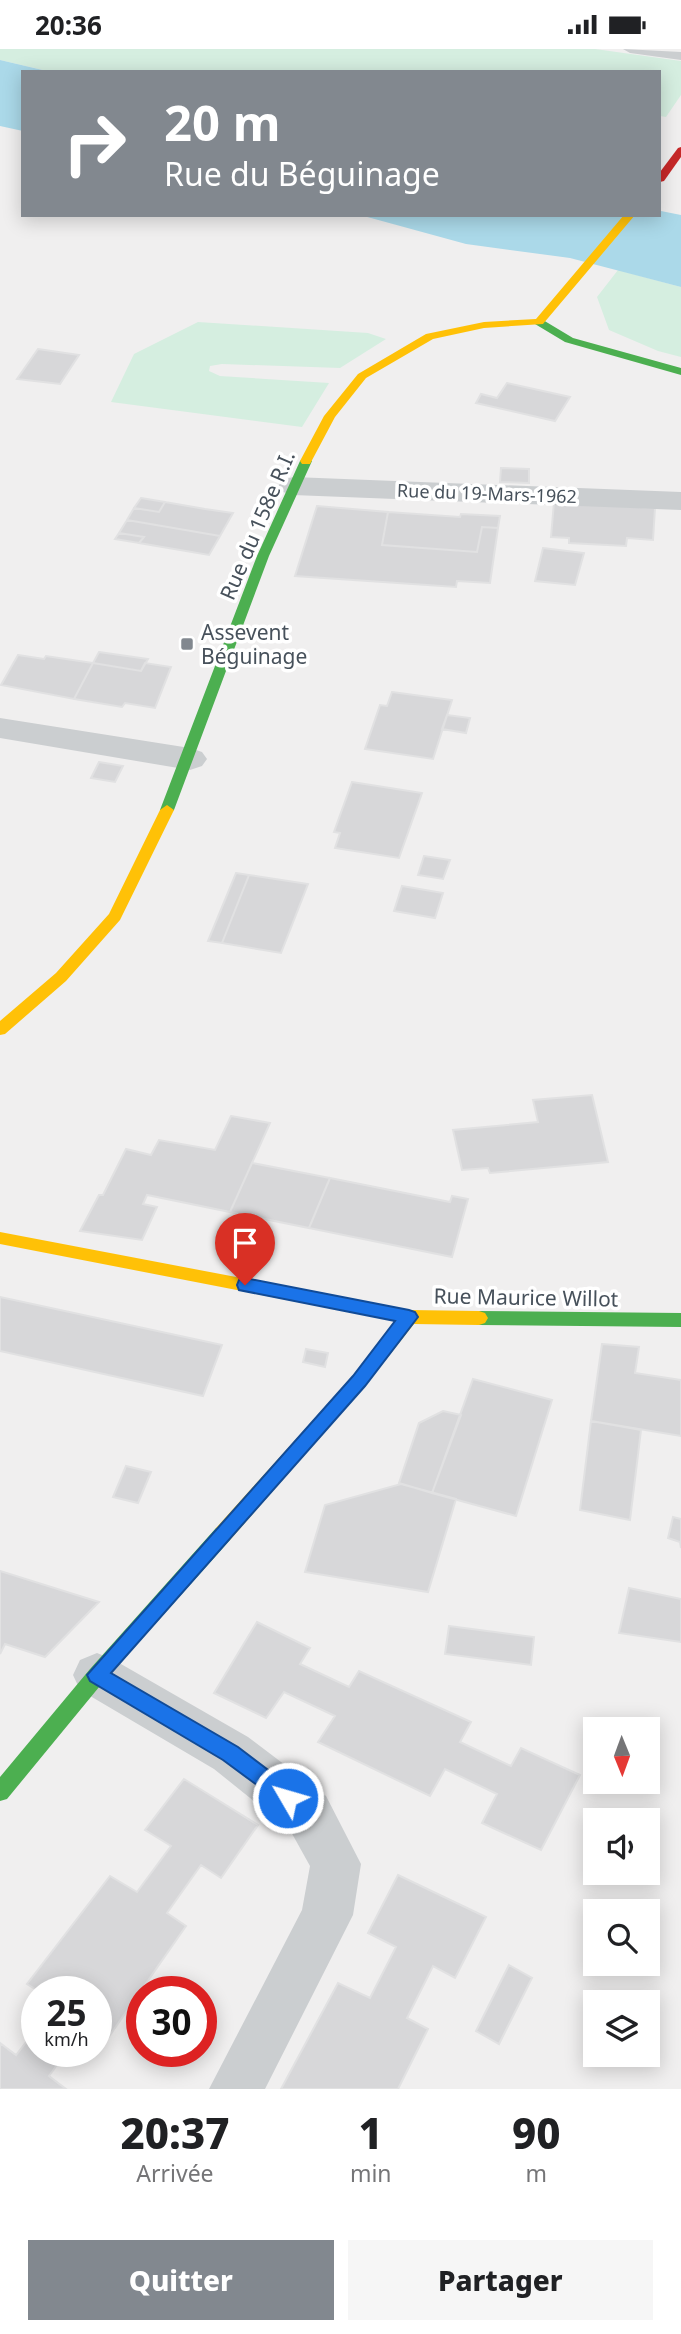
<!DOCTYPE html>
<html lang="fr">
<head>
<meta charset="utf-8">
<style>
  :root { --surface:#fff; --page:#f6f6f6; --text:#202124; --muted:#757577; --accent:#82888f }
  body { margin:0; font-family:"Noto Sans",sans-serif; background:var(--page); color:var(--text); height:100vh; display:flex; flex-direction:column; font-size:26px; white-space:nowrap }
  * { box-sizing:border-box; margin:0 }
  p { font-size:23px; color:var(--muted) }
  .icon { flex:none; width:38px; height:38px; fill:none; stroke:currentColor; stroke-width:2; stroke-linecap:round; stroke-linejoin:round }
  .map { position:relative; height:2040px; overflow:hidden }
  .sheet { display:flex; flex-direction:column; background:var(--surface); flex:1 }
  .sheet>* { flex:none }
  .banner { position:absolute; left:21px; top:21px; width:640px; height:147px; border-radius:0px; box-shadow:0 4px 18px #0003; background:#82888f; color:#fff; overflow:hidden }
  .needle { width:46px; rotate:179deg }
  .controls { position:absolute; left:583px; top:1668px; display:grid; gap:14px }
  .controls a { display:grid; place-items:center; width:77px; height:77px; border-radius:0px; background:var(--surface); box-shadow:0 4px 18px #0003; font-size:35px }
  .speed { position:absolute; left:21px; top:1927px; display:flex; gap:14px; font-size:35px; font-weight:700; text-align:center }
  .speed>* { display:grid; place-content:center; width:91px; height:91px; border-radius:50%; background:var(--surface); box-shadow:0 4px 18px #0003; line-height:1 }
  .speed small { font-size:18px; font-weight:400 }
  .speed .limit { border:10px solid #d22; background:#fff; color:#111 }
  .pin { position:absolute; display:grid; place-items:center; width:60px; height:60px; color:#fff; margin:-72px -30px; border-radius:50% 50% 50% 0; rotate:-45deg; box-shadow:0 0 7px #0007 }
  .pin .icon { rotate:45deg }
  .me { position:absolute; width:77px; margin:-38px; rotate:308deg; stroke-linejoin:round; filter:drop-shadow(0 0 5px #0008) }
  .turn { display:flex; align-items:center; gap:24px; height:147px; padding:0 28px; font-size:32px }
  .turn .icon { width:91px; height:91px; stroke-width:2.5 }
  .turn b { display:block; font-size:49px; line-height:60px }
  .eta { display:flex; justify-content:space-evenly; align-items:center; height:119px; text-align:center }
  .eta b { font-size:42px; font-weight:800; line-height:49px }
  .cta { display:flex; gap:14px; margin-top:auto; padding:14px 28px }
  .cta a { flex:1; height:80px; border-radius:0px; background:var(--accent); color:#fff; font-size:28px; font-weight:800; line-height:80px; text-align:center }
  .cta a+a { background:var(--page); color:var(--text) }
  .status { display:flex; justify-content:space-between; align-items:center; height:49px; padding:0 35px; background:var(--surface); direction:ltr }
  .status svg { height:19px; fill:currentColor }
  .map>svg:first-child { display:block }
  .green { fill:#d5eee0 }
  .water { fill:#abd9e9 }
  .building { fill:#d7d7d9; stroke:#e1e1e2; stroke-width:2 }
  .lines { fill:none; stroke-linecap:round; stroke-linejoin:round }
  .lane { fill:#cbced0; fill-rule:evenodd }
  .street { fill:#cbced0; fill-rule:evenodd }
  .fast { fill:#4caf50; fill-rule:evenodd }
  .slow { fill:#ffc107; fill-rule:evenodd }
  .jam { fill:#c62828; fill-rule:evenodd }
  .route { fill:#1a73e8; stroke:#114b97; stroke-width:2 }
  .poi-dot { fill:#82888f; stroke:#fff; stroke-width:2.5 }
  .labels { text-anchor:middle; dominant-baseline:central; stroke-width:7; stroke-linejoin:round; paint-order:stroke }
  .far-street-label { font-size:18px; fill:#47515b; stroke:#fff }
  .street-label { font-size:21px; fill:#47515b; stroke:#fff }
  .poi-label { font-size:21px; fill:#47515b; stroke:#fff; text-anchor:start }
</style>
</head>
<body>
<div class="status"><b>20:36</b><svg viewBox="0 0 49 12"><path d="M0 12V9h3v3zM5 12V6h3v6zM10 12V3h3v9zM15 12V0h3v12zM26 1h20v11H26zM47 4h2v5h-2z"/></svg></div>
<div class="map">
<svg width="681" height="2040" viewBox="0 0 681 2040">
  <rect width="100%" height="100%" fill="#f0efef"/>
  <!-- green -->
  <path class="green" d="M 0,0 L 595,0 L 681,12 L 681,46 L 666,68 L 660,67 L 660,23 L 51,23 L 0,11 Z
    M 618,221 L 681,238 L 681,308 L 658,302 L 609,281 L 597,248 Z
    M 198,273 L 368,284 L 386,290 L 340,319 L 222,315 L 210,317 L 209,322 L 220,327 L 329,334 L 302,378 L 111,353 L 134,305 Z"/>
  <!-- water -->
  <path class="water" d="M 0,11 L 51,23 L 23,23 L 23,82 L 0,77 Z
    M 661,162 L 681,166 L 681,238 L 570,209 L 466,195 L 360,166 L 660,166 Z"/>
  <!-- building -->
  <path class="building" d="M 38,300 L 79,306 L 60,335 L 17,330 Z
    M 507,334 L 570,348 L 555,372 L 476,354 L 481,345 L 497,349 Z
    M 501,419 L 529,420 L 529,434 L 500,433 Z
    M 141,449 L 165,453 L 159,463 L 134,459 Z
    M 165,453 L 205,460 L 233,464 L 220,487 L 127,471 L 134,459 L 159,463 Z
    M 554,453 L 655,459 L 653,491 L 627,489 L 626,497 L 569,494 L 569,489 L 551,488 Z
    M 317,457 L 388,463 L 382,496 L 477,503 L 482,478 L 498,479 L 490,534 L 457,532 L 456,538 L 295,527 Z
    M 388,463 L 460,468 L 461,465 L 500,467 L 498,479 L 482,478 L 477,503 L 382,496 Z
    M 127,471 L 220,487 L 209,506 L 139,494 L 144,488 L 119,484 Z
    M 119,484 L 144,488 L 139,494 L 115,490 Z
    M 543,499 L 584,504 L 575,536 L 535,532 Z
    M 99,603 L 148,610 L 141,622 L 93,614 Z
    M 18,606 L 44,610 L 46,607 L 93,614 L 74,650 L 1,636 Z
    M 93,614 L 141,622 L 145,614 L 171,618 L 155,659 L 125,654 L 122,658 L 74,650 Z
    M 392,643 L 452,651 L 433,710 L 365,700 L 380,656 L 387,657 Z
    M 447,666 L 470,669 L 466,684 L 442,680 Z
    M 99,713 L 123,717 L 115,733 L 91,729 Z
    M 352,733 L 422,744 L 399,809 L 335,799 L 340,784 L 334,783 Z
    M 424,807 L 450,811 L 443,830 L 418,826 Z
    M 236,824 L 249,826 L 222,894 L 208,892 Z
    M 249,826 L 308,835 L 281,904 L 222,894 Z
    M 402,837 L 443,844 L 435,869 L 394,862 Z
    M 592,1046 L 608,1113 L 490,1124 L 488,1119 L 462,1121 L 453,1081 L 538,1073 L 533,1051 Z
    M 231,1067 L 270,1074 L 230,1163 L 147,1146 L 143,1155 L 157,1158 L 142,1191 L 80,1182 L 99,1146 L 103,1146 L 126,1100 L 151,1106 L 159,1091 L 215,1101 Z
    M 252,1114 L 330,1129 L 309,1179 L 230,1163 Z
    M 330,1129 L 450,1153 L 452,1147 L 468,1150 L 452,1208 L 309,1179 Z
    M 0,1248 L 222,1296 L 203,1347 L 0,1302 Z
    M 602,1295 L 639,1298 L 635,1324 L 681,1331 L 681,1387 L 591,1372 Z
    M 306,1300 L 328,1304 L 325,1318 L 303,1313 Z
    M 473,1330 L 552,1351 L 516,1467 L 432,1444 Z
    M 443,1362 L 461,1366 L 432,1444 L 399,1434 L 419,1374 Z
    M 591,1372 L 641,1381 L 630,1471 L 580,1461 Z
    M 126,1417 L 151,1423 L 138,1454 L 113,1448 Z
    M 401,1435 L 456,1450 L 428,1543 L 305,1523 L 325,1456 Z
    M 673,1468 L 681,1470 L 681,1499 L 680,1493 L 668,1489 Z
    M 0,1522 L 99,1553 L 45,1608 L 5,1595 L 0,1605 Z
    M 629,1539 L 681,1550 L 681,1593 L 619,1584 Z
    M 257,1573 L 310,1599 L 300,1615 L 349,1638 L 359,1622 L 471,1673 L 460,1693 L 511,1717 L 521,1699 L 580,1726 L 541,1801 L 482,1774 L 497,1745 L 445,1720 L 430,1747 L 318,1693 L 335,1667 L 284,1643 L 266,1669 L 214,1644 Z
    M 449,1577 L 534,1588 L 531,1616 L 445,1605 Z
    M 184,1730 L 258,1776 L 221,1829 L 201,1816 L 167,1864 L 186,1877 L 108,1989 L 96,1982 L 96,1942 L 38,1942 L 27,1935 L 110,1827 L 137,1843 L 171,1797 L 145,1781 Z
    M 398,1826 L 486,1868 L 455,1929 L 433,1917 L 407,1969 L 428,1980 L 398,2040 L 281,2040 L 338,1934 L 370,1949 L 396,1898 L 368,1884 Z
    M 509,1916 L 532,1929 L 499,1995 L 476,1982 Z
    M 37,1979 L 37,2002 L 67,2002 L 49,2027 L 66,2040 L 0,2040 L 0,1994 L 16,2006 Z"/>
  <g class="lines">
    <!-- lane -->
    <path class="lane" d="M 623,0 L 681,3 L 681,11 L 630,4 Z"/>
    <!-- street -->
    <path class="street" d="M 293,428 L 681,443 L 681,461 L 293,446 L 283,443 L 278,437 L 283,431 Z
      M 0,669 L 190,699 L 202,703 L 207,710 L 202,717 L 190,721 L 0,689 Z
      M 97,1604 L 114,1611 L 248,1688 L 326,1747 L 361,1815 L 353,1866 L 265,2040 L 209,2040 L 302,1861 L 310,1817 L 290,1781 L 214,1720 L 80,1641 L 73,1626 L 80,1611 Z"/>
    <!-- fast -->
    <path class="fast" d="M 535,271 L 543,271 L 573,289 L 681,319 L 681,326 L 565,293 L 535,275 Z
      M 306,408 L 312,412 L 269,507 L 174,761 L 167,766 L 162,764 L 160,761 L 257,507 L 300,412 Z
      M 479,1262 L 681,1264 L 681,1278 L 479,1276 L 473,1274 L 470,1269 L 473,1264 Z
      M 223,1477 L 230,1479 L 232,1485 L 230,1491 L 104,1632 L 7,1750 L 0,1752 L 0,1728 L 90,1620 L 216,1479 Z"/>
    <!-- slow -->
    <path class="slow" d="M 624,166 L 635,166 L 543,275 L 484,279 L 433,290 L 366,329 L 335,368 L 310,415 L 302,415 L 300,412 L 324,367 L 358,325 L 426,285 L 484,273 L 536,270 Z
      M 167,756 L 174,761 L 120,871 L 66,932 L 5,985 L 0,986 L 0,972 L 56,924 L 109,865 L 160,761 Z
      M 0,1183 L 409,1261 L 479,1262 L 485,1264 L 488,1269 L 485,1274 L 479,1276 L 414,1275 L 365,1337 L 230,1491 L 223,1493 L 216,1491 L 214,1485 L 216,1479 L 353,1327 L 396,1272 L 0,1195 Z"/>
    <!-- jam -->
    <path class="jam" d="M 681,98 L 681,108 L 664,132 L 660,133 L 660,123 L 678,99 Z"/>
  </g>
  <!-- route -->
  <path class="route" d="M 245,1229 L 409,1261 L 415,1263 L 418,1268 L 365,1337 L 111,1624 L 238,1698 L 296,1742 L 299,1749 L 296,1756 L 288,1759 L 223,1711 L 90,1632 L 87,1626 L 353,1327 L 395,1272 L 239,1241 L 237,1236 L 239,1231 Z"/>
  <!-- markers -->
  <rect class="poi-dot" x="180" y="588" width="14" height="14" rx="3.5"/>
  <g class="labels">
    <!-- far-street labels -->
    <g class="far-street-label">
      <text transform="translate(487 444) rotate(2)">Rue du 19-Mars-1962</text>
    </g>
    <!-- street labels -->
    <g class="street-label">
      <text transform="translate(257 476) rotate(-67)">Rue du 158e R.I.</text>
      <text transform="translate(526 1248) rotate(1)">Rue Maurice Willot</text>
    </g>
    <!-- poi labels -->
    <g class="poi-label">
      <text x="201" y="583">Assevent<tspan x="201" dy="24">Béguinage</tspan></text>
    </g>
  </g>
</svg>
<div class="controls">
<a><svg class="needle" viewBox="-14 -14 28 28"><path d="M0-13l5 13h-10z" fill="#e53935"/><path d="M0 13l5-13h-10z" fill="#757577"/></svg></a>
<a><svg class="icon" aria-label="sound" viewBox="0 0 24 24"><path d="M4 9h4l5-4v14l-5-4H4zM17 9q2 3 0 6"/></svg></a>
<a><svg class="icon" aria-label="search" viewBox="0 0 24 24"><circle cx="10" cy="10" r="6"/><path d="M15 15l6 6"/></svg></a>
<a><svg class="icon" aria-label="layers" viewBox="0 0 24 24"><path d="M12 4l9 5-9 5-9-5zM3 14l9 5 9-5"/></svg></a>
</div>
<div class="speed"><div>25<small>km/h</small></div><div class="limit">30</div></div>
<div class="pin" style="left:245px;top:1236px;background:#d93025"><svg class="icon" aria-label="arrive" viewBox="0 0 24 24"><path d="M6 21V4h12l-3 4 3 4H6"/></svg></div>
<svg class="me" style="left:288px;top:1749px" viewBox="-20 -20 40 40"><circle r="17" fill="#1a73e8" stroke="#fff" stroke-width="3"/><path d="M0-11L8 9 0 5-8 9z" fill="#fff"/></svg>
<div class="banner">
<div class="turn"><svg class="icon" aria-label="right" viewBox="0 0 24 24"><path d="M7 20v-9h11M14 6l5 5-5 5"/></svg><div><b>20 m</b>Rue du Béguinage</div></div>
</div>
</div>
<section class="sheet">
<div class="eta">
<div><b>20:37</b><p>Arrivée</p></div>
<div><b>1</b><p>min</p></div>
<div><b>90</b><p>m</p></div>
</div>
<div class="cta"><a>Quitter</a><a>Partager</a></div>
</section>
</body>
</html>
